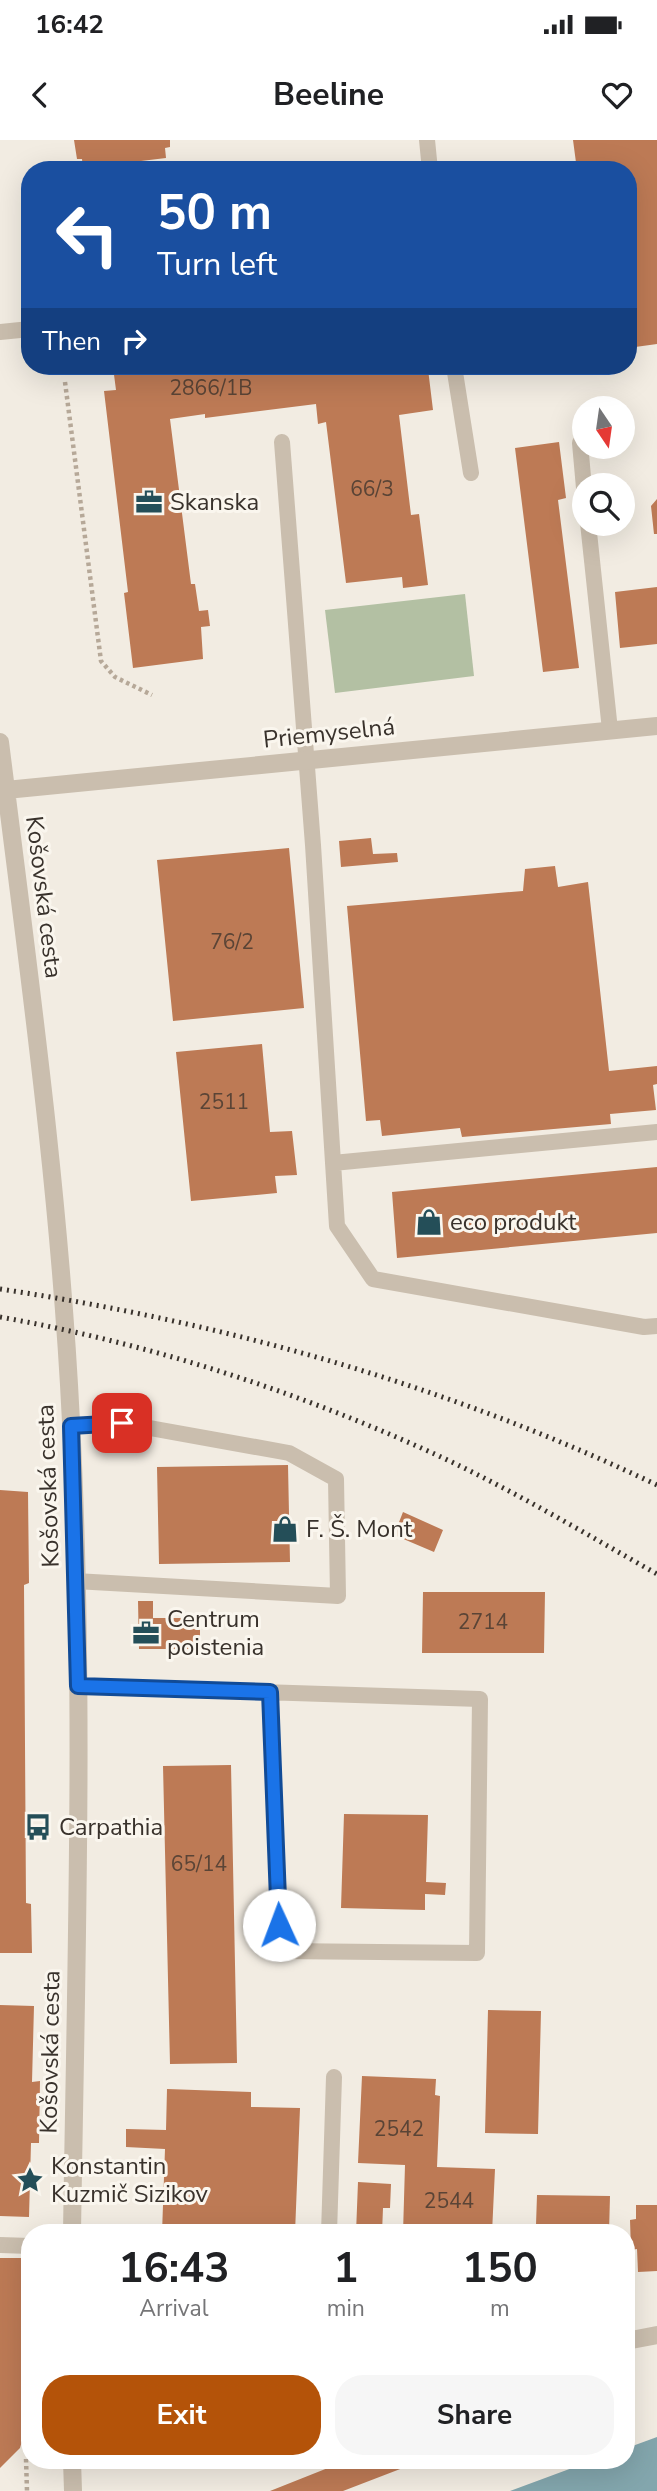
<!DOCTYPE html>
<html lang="en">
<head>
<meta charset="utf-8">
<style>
  :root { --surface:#fff; --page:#f6f6f6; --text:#202124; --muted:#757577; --accent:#b45309 }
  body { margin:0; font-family:"Nunito Sans",sans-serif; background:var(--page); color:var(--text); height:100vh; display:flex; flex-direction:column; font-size:26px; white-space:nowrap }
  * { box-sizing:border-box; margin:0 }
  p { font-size:23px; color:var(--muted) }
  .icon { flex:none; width:38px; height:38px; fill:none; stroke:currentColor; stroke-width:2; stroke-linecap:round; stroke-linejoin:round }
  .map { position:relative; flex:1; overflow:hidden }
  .drawer { position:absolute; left:21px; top:2084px; width:614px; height:245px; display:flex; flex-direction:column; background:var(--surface); border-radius:28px; box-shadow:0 7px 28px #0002 }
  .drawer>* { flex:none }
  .banner { position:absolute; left:21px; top:21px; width:616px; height:214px; border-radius:28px; box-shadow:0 7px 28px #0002; background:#1a4fa0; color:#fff; overflow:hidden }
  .needle { width:46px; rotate:167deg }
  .fabs { position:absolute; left:572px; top:256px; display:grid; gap:14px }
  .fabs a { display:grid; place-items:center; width:63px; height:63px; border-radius:50%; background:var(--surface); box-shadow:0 7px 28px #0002; font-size:35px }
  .pin { position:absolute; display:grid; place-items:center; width:60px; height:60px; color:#fff; margin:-30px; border-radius:14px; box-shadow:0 4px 10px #0006 }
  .me { position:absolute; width:77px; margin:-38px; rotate:358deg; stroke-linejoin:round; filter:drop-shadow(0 0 5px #0008) }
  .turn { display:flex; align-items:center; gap:24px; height:147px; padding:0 21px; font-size:32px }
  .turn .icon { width:91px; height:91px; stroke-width:2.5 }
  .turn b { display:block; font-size:49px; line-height:60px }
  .then { display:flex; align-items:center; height:66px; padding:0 21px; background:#0003; gap:14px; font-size:26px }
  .eta { display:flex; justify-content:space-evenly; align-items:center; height:119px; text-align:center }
  .eta b { font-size:42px; font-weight:700; line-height:49px }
  .primary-button { display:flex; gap:14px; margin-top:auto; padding:14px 21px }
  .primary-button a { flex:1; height:80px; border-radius:28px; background:var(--accent); color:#fff; font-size:28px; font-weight:700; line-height:80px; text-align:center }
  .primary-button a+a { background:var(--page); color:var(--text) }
  .status { display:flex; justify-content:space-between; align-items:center; height:49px; padding:0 35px; background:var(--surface); direction:ltr }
  .status svg { height:19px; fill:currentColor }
  header { display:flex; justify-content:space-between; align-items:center; height:91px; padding:0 21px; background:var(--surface); font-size:32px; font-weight:700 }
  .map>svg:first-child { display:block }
  .green { fill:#b3c0a3 }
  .water { fill:#83a6ad }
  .building { fill:#bd7a55 }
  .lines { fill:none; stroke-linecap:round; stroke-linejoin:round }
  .path { stroke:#b6a898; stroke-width:4.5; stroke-dasharray:3.5 3.5; stroke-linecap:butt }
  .lane { stroke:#cabeae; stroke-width:16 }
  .street { stroke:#cabeae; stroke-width:18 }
  .rail { stroke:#39322c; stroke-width:5; stroke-dasharray:2 5; stroke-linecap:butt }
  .route-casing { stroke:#114b97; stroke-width:18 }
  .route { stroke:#1a73e8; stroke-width:12 }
  .labels { text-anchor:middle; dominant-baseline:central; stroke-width:6; stroke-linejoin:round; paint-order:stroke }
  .number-label { font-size:21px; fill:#5a4436 }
  .poi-label { font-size:24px; fill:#39322c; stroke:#faf6ee; text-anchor:start }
  .street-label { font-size:24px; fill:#39322c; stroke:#faf6ee }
</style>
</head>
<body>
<div class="status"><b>16:42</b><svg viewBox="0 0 49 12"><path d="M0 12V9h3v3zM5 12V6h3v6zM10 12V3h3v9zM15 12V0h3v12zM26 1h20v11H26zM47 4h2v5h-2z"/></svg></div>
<header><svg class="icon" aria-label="back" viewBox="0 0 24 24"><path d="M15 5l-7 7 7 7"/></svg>Beeline<svg class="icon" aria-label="heart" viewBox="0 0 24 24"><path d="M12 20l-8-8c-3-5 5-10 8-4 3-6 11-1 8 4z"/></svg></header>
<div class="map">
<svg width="657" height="2351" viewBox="0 0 657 2351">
  <rect width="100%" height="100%" fill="#f2ece2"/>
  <!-- green -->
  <path class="green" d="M 465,454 L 474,536 L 335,553 L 325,470 Z"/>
  <!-- water -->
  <path class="water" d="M 657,2297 L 657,2351 L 510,2351 L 591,2321 L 626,2320 L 627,2308 Z"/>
  <!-- building -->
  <path class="building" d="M 74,0 L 170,0 L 170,7 L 165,8 L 166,18 L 83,28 L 82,19 L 77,19 Z
    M 573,0 L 657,0 L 657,204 L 628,208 L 628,30 L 577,30 Z
    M 376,226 L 377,232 L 428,229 L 433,270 L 399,275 L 411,375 L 419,374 L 428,445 L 403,448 L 402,437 L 346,443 L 326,282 L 318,284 L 316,264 L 205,278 L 205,274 L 170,279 L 191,444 L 195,444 L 199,471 L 208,470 L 210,486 L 201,487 L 203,519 L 133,528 L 124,453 L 128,452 L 104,251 L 116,250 L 113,227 Z
    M 559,302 L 566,358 L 558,360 L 579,528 L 543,532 L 515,308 Z
    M 657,359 L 657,394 L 654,394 L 651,366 Z
    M 657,447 L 657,504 L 620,508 L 615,452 Z
    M 371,698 L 373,714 L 397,713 L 398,722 L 341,727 L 339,701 Z
    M 289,708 L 304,868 L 173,881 L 157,720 Z
    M 555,726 L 558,747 L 588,742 L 609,931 L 657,926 L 657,944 L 653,945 L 656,970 L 610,974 L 611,984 L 462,997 L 460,988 L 382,996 L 380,980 L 366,981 L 347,766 L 523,751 L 525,729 Z
    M 262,904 L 270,992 L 292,991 L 297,1035 L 275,1036 L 277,1053 L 191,1061 L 176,912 Z
    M 657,1027 L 657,1093 L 397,1118 L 392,1052 Z
    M 288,1325 L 290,1422 L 159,1424 L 157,1327 Z
    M 0,1350 L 28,1352 L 29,1443 L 24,1445 L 26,1763 L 31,1764 L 32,1813 L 0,1813 Z
    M 403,1372 L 443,1390 L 434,1412 L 394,1395 Z
    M 423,1452 L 545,1452 L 544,1513 L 422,1513 Z
    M 138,1461 L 153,1461 L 153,1478 L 200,1478 L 200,1509 L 139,1509 Z
    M 231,1625 L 237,1923 L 170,1924 L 163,1626 Z
    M 344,1674 L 428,1675 L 426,1742 L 446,1743 L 445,1755 L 425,1754 L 425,1770 L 341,1768 Z
    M 0,1865 L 34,1866 L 32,1942 L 40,1941 L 39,2003 L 31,2003 L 29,2077 L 0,2076 Z
    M 488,1870 L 541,1871 L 538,1994 L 485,1993 Z
    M 362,1936 L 436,1939 L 435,1955 L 440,1956 L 437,2027 L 495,2029 L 492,2093 L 403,2093 L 405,2025 L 358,2023 Z
    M 167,1949 L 251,1952 L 251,1967 L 300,1968 L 295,2093 L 162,2093 L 165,2009 L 126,2007 L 126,1989 L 166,1990 Z
    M 358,2042 L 391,2044 L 390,2068 L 383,2068 L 382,2093 L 356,2093 Z
    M 537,2055 L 610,2056 L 609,2093 L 551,2093 L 551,2086 L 536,2085 Z
    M 636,2065 L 657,2065 L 657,2131 L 638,2132 L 637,2109 L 631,2110 L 630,2080 L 636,2079 Z
    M 0,2118 L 27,2118 L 27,2284 L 20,2308 L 0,2328 Z
    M 348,2320 L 421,2321 L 343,2351 L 270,2351 Z"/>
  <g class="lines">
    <!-- path -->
    <path class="path" d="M 65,242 L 101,521 L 115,537 L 152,555
      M 26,2319 L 27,2351"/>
    <!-- lane -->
    <path class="lane" d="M 427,0 L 430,30
      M 0,192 L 30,189
      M 454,226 L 471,333
      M 282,302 L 313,705 L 337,1086 L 373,1139 L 644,1187 L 657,1186
      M 580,303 L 584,348
      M 588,383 L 610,590
      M 333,1023 L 657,992
      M 71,1286 L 122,1283 L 289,1313 L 336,1339 L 338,1456 L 75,1441
      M 78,1546 L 480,1559 L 477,1813 L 280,1811 L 270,1552
      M 329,2093 L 334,1937
      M 0,2105 L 30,2106"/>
    <!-- street -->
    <path class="street" d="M 0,602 C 28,827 60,1054 71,1282 C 85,1552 76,1823 72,2093
      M 6,650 L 657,586
      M 626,2201 L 657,2195
      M 72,2320 L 73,2351"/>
    <!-- rail -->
    <path class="rail" d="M 0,1149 C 227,1183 449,1246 657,1345
      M 0,1177 C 145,1203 284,1247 419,1307 C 501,1343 579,1390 657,1434"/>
  </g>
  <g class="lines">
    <defs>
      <path id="route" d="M 122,1283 L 71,1286 L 78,1546 L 270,1552 L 279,1785"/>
    </defs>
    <!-- route casing -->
    <use href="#route" class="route-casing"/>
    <!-- route -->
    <use href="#route" class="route"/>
  </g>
  <!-- icons -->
  <defs>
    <symbol id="office-bare" viewBox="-9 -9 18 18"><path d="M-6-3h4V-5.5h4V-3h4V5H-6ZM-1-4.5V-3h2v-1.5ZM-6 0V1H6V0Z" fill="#244e58" stroke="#faf6ee" stroke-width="2.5" paint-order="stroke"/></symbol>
    <symbol id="shop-bare" viewBox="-9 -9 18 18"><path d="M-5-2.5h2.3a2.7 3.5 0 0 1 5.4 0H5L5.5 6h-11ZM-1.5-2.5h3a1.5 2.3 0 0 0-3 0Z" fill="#244e58" stroke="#faf6ee" stroke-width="2.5" paint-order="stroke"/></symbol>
    <symbol id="bus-bare" viewBox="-9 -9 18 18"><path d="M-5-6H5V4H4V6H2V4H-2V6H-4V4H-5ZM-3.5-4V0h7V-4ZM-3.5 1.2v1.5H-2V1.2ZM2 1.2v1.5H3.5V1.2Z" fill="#244e58" stroke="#faf6ee" stroke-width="2.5" paint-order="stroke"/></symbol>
    <symbol id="sight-bare" viewBox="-9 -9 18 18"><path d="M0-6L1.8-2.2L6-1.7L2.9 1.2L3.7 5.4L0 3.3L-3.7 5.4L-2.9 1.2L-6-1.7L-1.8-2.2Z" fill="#244e58" stroke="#faf6ee" stroke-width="2.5" paint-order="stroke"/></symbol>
  </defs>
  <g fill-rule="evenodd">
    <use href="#office-bare" x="130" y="343" width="38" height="38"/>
    <use href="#shop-bare" x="410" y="1063" width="38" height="38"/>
    <use href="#shop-bare" x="266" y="1370" width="38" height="38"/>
    <use href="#office-bare" x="127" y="1474" width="38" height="38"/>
    <use href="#bus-bare" x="19" y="1668" width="38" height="38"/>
    <use href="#sight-bare" x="11" y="2021" width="38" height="38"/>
  </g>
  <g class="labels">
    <!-- number labels -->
    <g class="number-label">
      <text x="211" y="248">2866/1B</text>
      <text x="372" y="349">66/3</text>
      <text x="232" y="802">76/2</text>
      <text x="224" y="962">2511</text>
      <text x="483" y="1482">2714</text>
      <text x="199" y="1724">65/14</text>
      <text x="399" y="1989">2542</text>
      <text x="449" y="2061">2544</text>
    </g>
    <!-- poi labels -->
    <g class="poi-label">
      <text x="170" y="362">Skanska</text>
      <text x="450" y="1082">eco produkt</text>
      <text x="306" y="1389">F. Š. Mont</text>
      <text x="167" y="1479">Centrum<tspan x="167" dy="28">poistenia</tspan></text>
      <text x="59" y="1687">Carpathia</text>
      <text x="51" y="2026">Konstantin<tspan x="51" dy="28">Kuzmič Sizikov</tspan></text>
    </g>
    <!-- street labels -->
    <g class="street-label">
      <text transform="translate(329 593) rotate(-6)">Priemyselná</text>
      <text transform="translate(44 757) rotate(83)">Košovská cesta</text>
      <text transform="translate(48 1346) rotate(-92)">Košovská cesta</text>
      <text transform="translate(50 1912) rotate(-89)">Košovská cesta</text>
    </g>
  </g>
</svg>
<div class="fabs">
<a><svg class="needle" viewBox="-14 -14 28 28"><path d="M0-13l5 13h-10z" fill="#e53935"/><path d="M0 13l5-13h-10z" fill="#757577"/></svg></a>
<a><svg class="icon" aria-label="search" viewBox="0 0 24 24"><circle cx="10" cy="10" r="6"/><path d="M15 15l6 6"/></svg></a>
</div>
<div class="pin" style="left:122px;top:1283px;background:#d93025"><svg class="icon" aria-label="arrive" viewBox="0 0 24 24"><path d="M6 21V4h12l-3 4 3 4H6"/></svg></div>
<svg class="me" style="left:279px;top:1785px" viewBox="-20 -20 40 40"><circle r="19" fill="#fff"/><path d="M0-13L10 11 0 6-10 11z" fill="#1a73e8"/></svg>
<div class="banner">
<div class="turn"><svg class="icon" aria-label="left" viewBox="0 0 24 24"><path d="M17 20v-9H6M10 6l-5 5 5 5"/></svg><div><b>50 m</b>Turn left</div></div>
<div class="then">Then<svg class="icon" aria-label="right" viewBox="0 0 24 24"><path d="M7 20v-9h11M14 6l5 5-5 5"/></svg></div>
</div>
<section class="drawer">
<div class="eta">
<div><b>16:43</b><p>Arrival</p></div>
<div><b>1</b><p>min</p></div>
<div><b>150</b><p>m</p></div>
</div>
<div class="primary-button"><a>Exit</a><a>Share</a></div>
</section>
</div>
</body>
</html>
